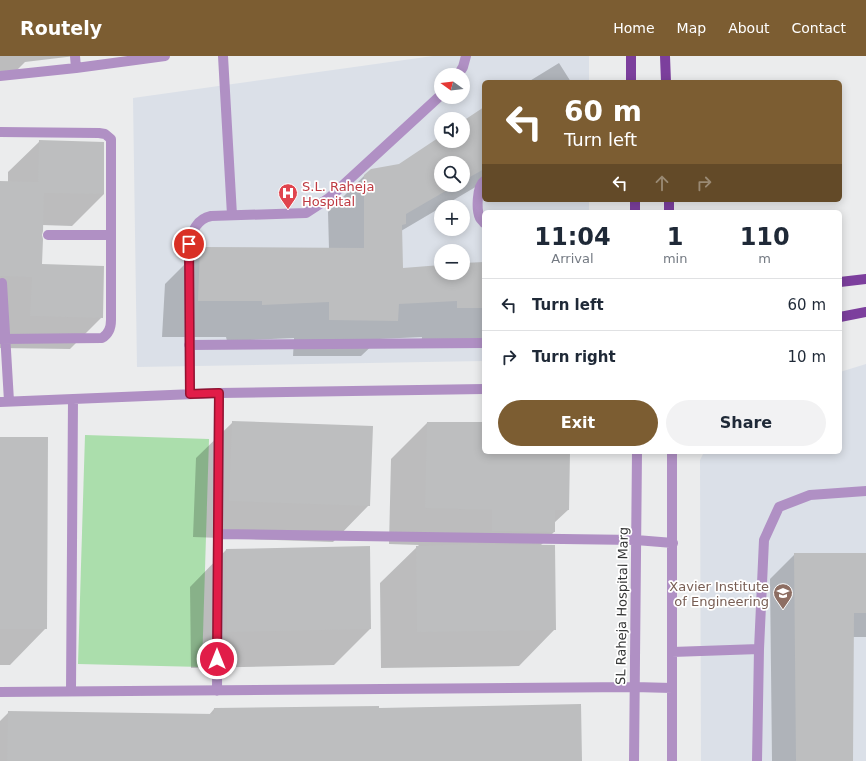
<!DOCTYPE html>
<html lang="en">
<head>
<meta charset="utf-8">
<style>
  :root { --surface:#fff; --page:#f2f2f3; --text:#1f2937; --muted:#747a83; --line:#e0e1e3; --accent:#7c5d32 }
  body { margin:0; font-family:"DejaVu Sans",sans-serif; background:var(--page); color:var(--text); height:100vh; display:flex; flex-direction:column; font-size:15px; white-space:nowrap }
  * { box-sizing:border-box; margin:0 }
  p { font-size:13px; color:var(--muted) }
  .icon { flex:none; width:22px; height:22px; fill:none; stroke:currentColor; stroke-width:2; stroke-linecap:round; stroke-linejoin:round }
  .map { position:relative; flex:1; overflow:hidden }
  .sheet { position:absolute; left:482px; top:154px; width:360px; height:244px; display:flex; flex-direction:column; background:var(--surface); border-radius:6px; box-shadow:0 2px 10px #0003 }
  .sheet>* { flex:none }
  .guide { position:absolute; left:482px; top:24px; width:360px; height:122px; border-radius:6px; box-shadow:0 2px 10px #0003; background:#7c5d32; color:#fff; overflow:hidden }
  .needle { width:26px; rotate:285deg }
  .buttons { position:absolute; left:434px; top:12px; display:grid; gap:8px }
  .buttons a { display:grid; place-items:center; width:36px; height:36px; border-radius:50%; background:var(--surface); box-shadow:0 2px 10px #0003; font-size:20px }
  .pin { position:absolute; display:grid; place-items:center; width:34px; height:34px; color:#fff; margin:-17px; border:2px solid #fff; border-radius:50%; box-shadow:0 1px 4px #0007 }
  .me { position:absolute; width:44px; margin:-22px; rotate:0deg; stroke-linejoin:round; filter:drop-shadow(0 0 3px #0008) }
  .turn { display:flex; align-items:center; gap:14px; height:84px; padding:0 16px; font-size:18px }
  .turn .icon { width:52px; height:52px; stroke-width:2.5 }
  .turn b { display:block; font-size:28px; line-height:34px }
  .lanes { display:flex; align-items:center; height:38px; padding:0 16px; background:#0003; justify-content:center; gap:20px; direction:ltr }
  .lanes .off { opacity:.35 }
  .eta { display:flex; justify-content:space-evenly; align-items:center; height:68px; text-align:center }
  .eta b { font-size:24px; font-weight:700; line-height:28px }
  .primary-button { display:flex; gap:8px; margin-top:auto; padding:8px 16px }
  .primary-button a { flex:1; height:46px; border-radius:24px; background:var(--accent); color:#fff; font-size:16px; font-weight:700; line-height:46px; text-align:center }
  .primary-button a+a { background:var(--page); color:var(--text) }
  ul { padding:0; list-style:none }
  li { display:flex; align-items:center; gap:12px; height:52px; padding:0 16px; border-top:1px solid var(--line) }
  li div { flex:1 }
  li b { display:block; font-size:15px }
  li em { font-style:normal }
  header { display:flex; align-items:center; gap:24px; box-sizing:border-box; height:56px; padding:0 20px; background:var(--accent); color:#fff }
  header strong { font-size:19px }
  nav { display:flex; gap:22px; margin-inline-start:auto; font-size:14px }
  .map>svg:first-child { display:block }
  .built { fill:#dbe0e8; fill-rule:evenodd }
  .green { fill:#abdeac }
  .shadow { fill:#0003; fill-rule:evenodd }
  .building { fill:#bdbebf }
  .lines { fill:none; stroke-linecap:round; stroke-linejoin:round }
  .minor { stroke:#b090c4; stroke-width:10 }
  .major { stroke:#7c3f9d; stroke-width:10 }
  .route-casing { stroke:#92132f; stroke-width:10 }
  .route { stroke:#e11d48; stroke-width:7 }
  .labels { text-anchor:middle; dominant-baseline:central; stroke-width:3.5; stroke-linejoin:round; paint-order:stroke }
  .health-label { font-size:13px; fill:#be3a42; stroke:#fff; text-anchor:start }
  .education-label { font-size:13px; fill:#785e54; stroke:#fff; text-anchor:end }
  .street-label { font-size:13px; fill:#343535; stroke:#fff }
</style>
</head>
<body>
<header>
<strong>Routely</strong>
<nav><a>Home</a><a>Map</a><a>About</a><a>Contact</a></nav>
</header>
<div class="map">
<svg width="866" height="705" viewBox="0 0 866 705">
  <rect width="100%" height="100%" fill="#ebeced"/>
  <!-- built -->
  <path class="built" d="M 433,0 L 589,0 L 589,26 L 484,26 L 484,144 L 589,144 L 589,156 L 484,156 L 484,305 L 137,311 L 133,42 ZM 441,19 L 463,19 L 463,41 L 441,41 ZM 441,63 L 463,63 L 463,85 L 441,85 ZM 441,107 L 463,107 L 463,129 L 441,129 ZM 441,151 L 463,151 L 463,173 L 441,173 ZM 441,195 L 463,195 L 463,217 L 441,217 Z
    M 866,308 L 866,705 L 701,705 L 700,404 L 704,396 L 840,396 L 840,316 Z"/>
  <!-- green -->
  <path class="green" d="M 85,379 L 209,383 L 202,611 L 78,608 Z"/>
  <!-- shadow -->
  <path class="shadow" d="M 0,0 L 75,0 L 25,6 L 16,15 L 0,18 Z
    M 559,7 L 571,26 L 528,26 Z
    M 484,53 L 484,126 L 401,175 L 402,213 L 441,210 L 441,217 L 463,217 L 463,209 L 484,207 L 484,288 L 421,288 L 422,281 L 379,283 L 361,300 L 293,300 L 294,282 L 227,285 L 226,281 L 162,281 L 165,228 L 201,192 L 329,193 L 328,156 L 365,119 L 399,109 L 441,81 L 441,85 L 463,85 L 463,67 ZM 441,107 L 463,107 L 463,129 L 441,129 Z
    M 40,85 L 104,138 L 72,170 L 42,169 L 41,209 L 102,261 L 70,293 L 0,292 L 0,126 L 8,126 L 8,116 Z
    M 233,366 L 369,449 L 333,486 L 193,481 L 196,402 Z
    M 427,367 L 484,367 L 484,396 L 569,396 L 568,454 L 554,467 L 554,476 L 540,490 L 555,573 L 519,610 L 381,612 L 380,527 L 419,489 L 389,488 L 391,403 Z
    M 0,382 L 46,572 L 10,609 L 0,609 Z
    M 226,494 L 370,573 L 334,609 L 191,612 L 190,531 Z
    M 795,498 L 866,498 L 866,581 L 852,581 L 852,705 L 772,705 L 770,523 Z
    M 214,653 L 378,653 L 581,705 L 0,705 L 0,665 L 9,656 L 209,659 Z"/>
  <!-- building -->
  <path class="building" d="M 484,51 L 484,113 L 463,125 L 463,107 L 441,107 L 441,129 L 456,129 L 406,158 L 406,168 L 402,169 L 403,212 L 441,209 L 441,217 L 463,217 L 463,207 L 484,206 L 484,252 L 457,252 L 457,245 L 399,248 L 398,265 L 329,264 L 329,246 L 262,249 L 262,245 L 198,245 L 200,191 L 364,192 L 364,119 L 371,113 L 399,108 L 441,80 L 441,85 L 463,85 L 463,65 Z
    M 39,84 L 104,86 L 104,138 L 44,137 L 43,175 L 42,179 L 43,183 L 42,208 L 104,210 L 103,262 L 30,260 L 32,221 L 0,220 L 0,125 L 38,126 Z
    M 232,365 L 373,370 L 370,450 L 229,445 Z
    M 427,366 L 484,366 L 484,396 L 570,396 L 569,454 L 555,454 L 555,476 L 492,475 L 492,454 L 425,452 Z
    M 0,381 L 48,381 L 47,573 L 0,573 Z
    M 475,488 L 555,489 L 556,574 L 417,576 L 416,490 Z
    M 370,490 L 371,573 L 227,576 L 226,493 Z
    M 794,497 L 866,497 L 866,557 L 854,557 L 853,705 L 796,705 Z
    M 581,648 L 582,705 L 7,705 L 8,655 L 214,658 L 214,652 L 379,650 L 379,652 Z"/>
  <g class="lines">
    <!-- minor -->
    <path class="minor" d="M 75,0 L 76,12
      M 223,0 L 232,159
      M 458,19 L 463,11 L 466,0
      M 0,20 L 76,12 L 165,0
      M 0,76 L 99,77 L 105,78 L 111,83 L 111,264 C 111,272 109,278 102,282 L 0,283
      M 484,125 C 477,130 476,154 480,162 C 481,164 483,165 484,167
      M 48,179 L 111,179
      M 2,227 L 9,345
      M 189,289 L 484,287
      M 190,338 L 189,188 C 192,175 197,163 211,160 L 306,157 L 329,142 L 441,39
      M 0,346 L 219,337 L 484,333
      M 218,478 L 636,484 L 673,487
      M 672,596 L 759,593 L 764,484 L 779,451 L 810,439 L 866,435
      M 71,635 L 73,343
      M 217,635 L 219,337
      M 0,636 L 634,631 L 672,632
      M 634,705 L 637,396
      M 672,705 L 672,396
      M 757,705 L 759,593"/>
    <!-- major -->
    <path class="major" d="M 631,0 L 631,26
      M 665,0 L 666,26
      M 635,144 L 635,156
      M 669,144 L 669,156
      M 840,226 L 866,223
      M 840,261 L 866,256"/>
  </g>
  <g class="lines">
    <defs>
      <path id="route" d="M 189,188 L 190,338 L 219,337 L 217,603"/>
    </defs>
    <!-- route casing -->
    <use href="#route" class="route-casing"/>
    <!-- route -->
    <use href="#route" class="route"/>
  </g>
  <!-- icons -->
  <defs>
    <symbol id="hospital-pin" viewBox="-11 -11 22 30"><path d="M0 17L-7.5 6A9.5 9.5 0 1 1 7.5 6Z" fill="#e0444e" stroke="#fff"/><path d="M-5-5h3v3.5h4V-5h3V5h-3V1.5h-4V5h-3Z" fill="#fff"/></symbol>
    <symbol id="university-pin" viewBox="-11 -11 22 30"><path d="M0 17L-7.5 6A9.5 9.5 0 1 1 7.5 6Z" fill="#8d6e63" stroke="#fff"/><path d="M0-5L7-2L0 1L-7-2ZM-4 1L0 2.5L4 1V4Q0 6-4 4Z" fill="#fff"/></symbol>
  </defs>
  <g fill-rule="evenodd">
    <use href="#hospital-pin" x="277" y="126" width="22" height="30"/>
    <use href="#university-pin" x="772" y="526" width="22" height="30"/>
  </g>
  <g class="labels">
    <!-- health labels -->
    <g class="health-label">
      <text x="302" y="130">S.L. Raheja<tspan x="302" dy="15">Hospital</tspan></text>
    </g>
    <!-- education labels -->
    <g class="education-label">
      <text x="769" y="530">Xavier Institute<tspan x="769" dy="15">of Engineering</tspan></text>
    </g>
    <!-- street labels -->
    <g class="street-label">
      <text transform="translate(622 550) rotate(-89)">SL Raheja Hospital Marg</text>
    </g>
  </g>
</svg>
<div class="buttons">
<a><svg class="needle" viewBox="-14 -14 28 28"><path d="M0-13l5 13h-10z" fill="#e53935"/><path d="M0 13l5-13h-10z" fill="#747a83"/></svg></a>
<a><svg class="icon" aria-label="sound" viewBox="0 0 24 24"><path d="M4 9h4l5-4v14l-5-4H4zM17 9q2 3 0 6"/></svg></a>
<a><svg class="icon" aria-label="search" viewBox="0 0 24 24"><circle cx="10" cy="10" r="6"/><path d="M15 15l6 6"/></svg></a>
<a>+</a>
<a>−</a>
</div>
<div class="pin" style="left:189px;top:188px;background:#d93025"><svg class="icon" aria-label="arrive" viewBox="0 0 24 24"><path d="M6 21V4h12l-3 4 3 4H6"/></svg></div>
<svg class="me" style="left:217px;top:603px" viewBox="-20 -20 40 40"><circle r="17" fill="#e11d48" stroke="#fff" stroke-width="3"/><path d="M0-11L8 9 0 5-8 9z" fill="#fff"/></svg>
<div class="guide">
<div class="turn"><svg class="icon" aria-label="left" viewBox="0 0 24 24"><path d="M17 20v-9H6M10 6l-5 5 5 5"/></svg><div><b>60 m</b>Turn left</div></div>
<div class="lanes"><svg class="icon" aria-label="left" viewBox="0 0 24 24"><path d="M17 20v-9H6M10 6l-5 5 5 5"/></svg><svg class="icon off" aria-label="ahead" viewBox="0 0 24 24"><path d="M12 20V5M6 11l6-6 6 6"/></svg><svg class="icon off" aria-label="right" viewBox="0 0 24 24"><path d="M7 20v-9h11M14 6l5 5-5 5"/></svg></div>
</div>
<section class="sheet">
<div class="eta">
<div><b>11:04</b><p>Arrival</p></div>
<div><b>1</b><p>min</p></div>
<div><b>110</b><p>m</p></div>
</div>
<ul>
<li><svg class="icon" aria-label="left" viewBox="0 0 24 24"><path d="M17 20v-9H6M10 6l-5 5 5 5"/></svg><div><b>Turn left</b></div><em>60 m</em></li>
<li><svg class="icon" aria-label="right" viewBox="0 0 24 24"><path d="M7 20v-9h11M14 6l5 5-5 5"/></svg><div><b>Turn right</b></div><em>10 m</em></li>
</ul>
<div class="primary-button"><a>Exit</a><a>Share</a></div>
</section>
</div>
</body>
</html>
